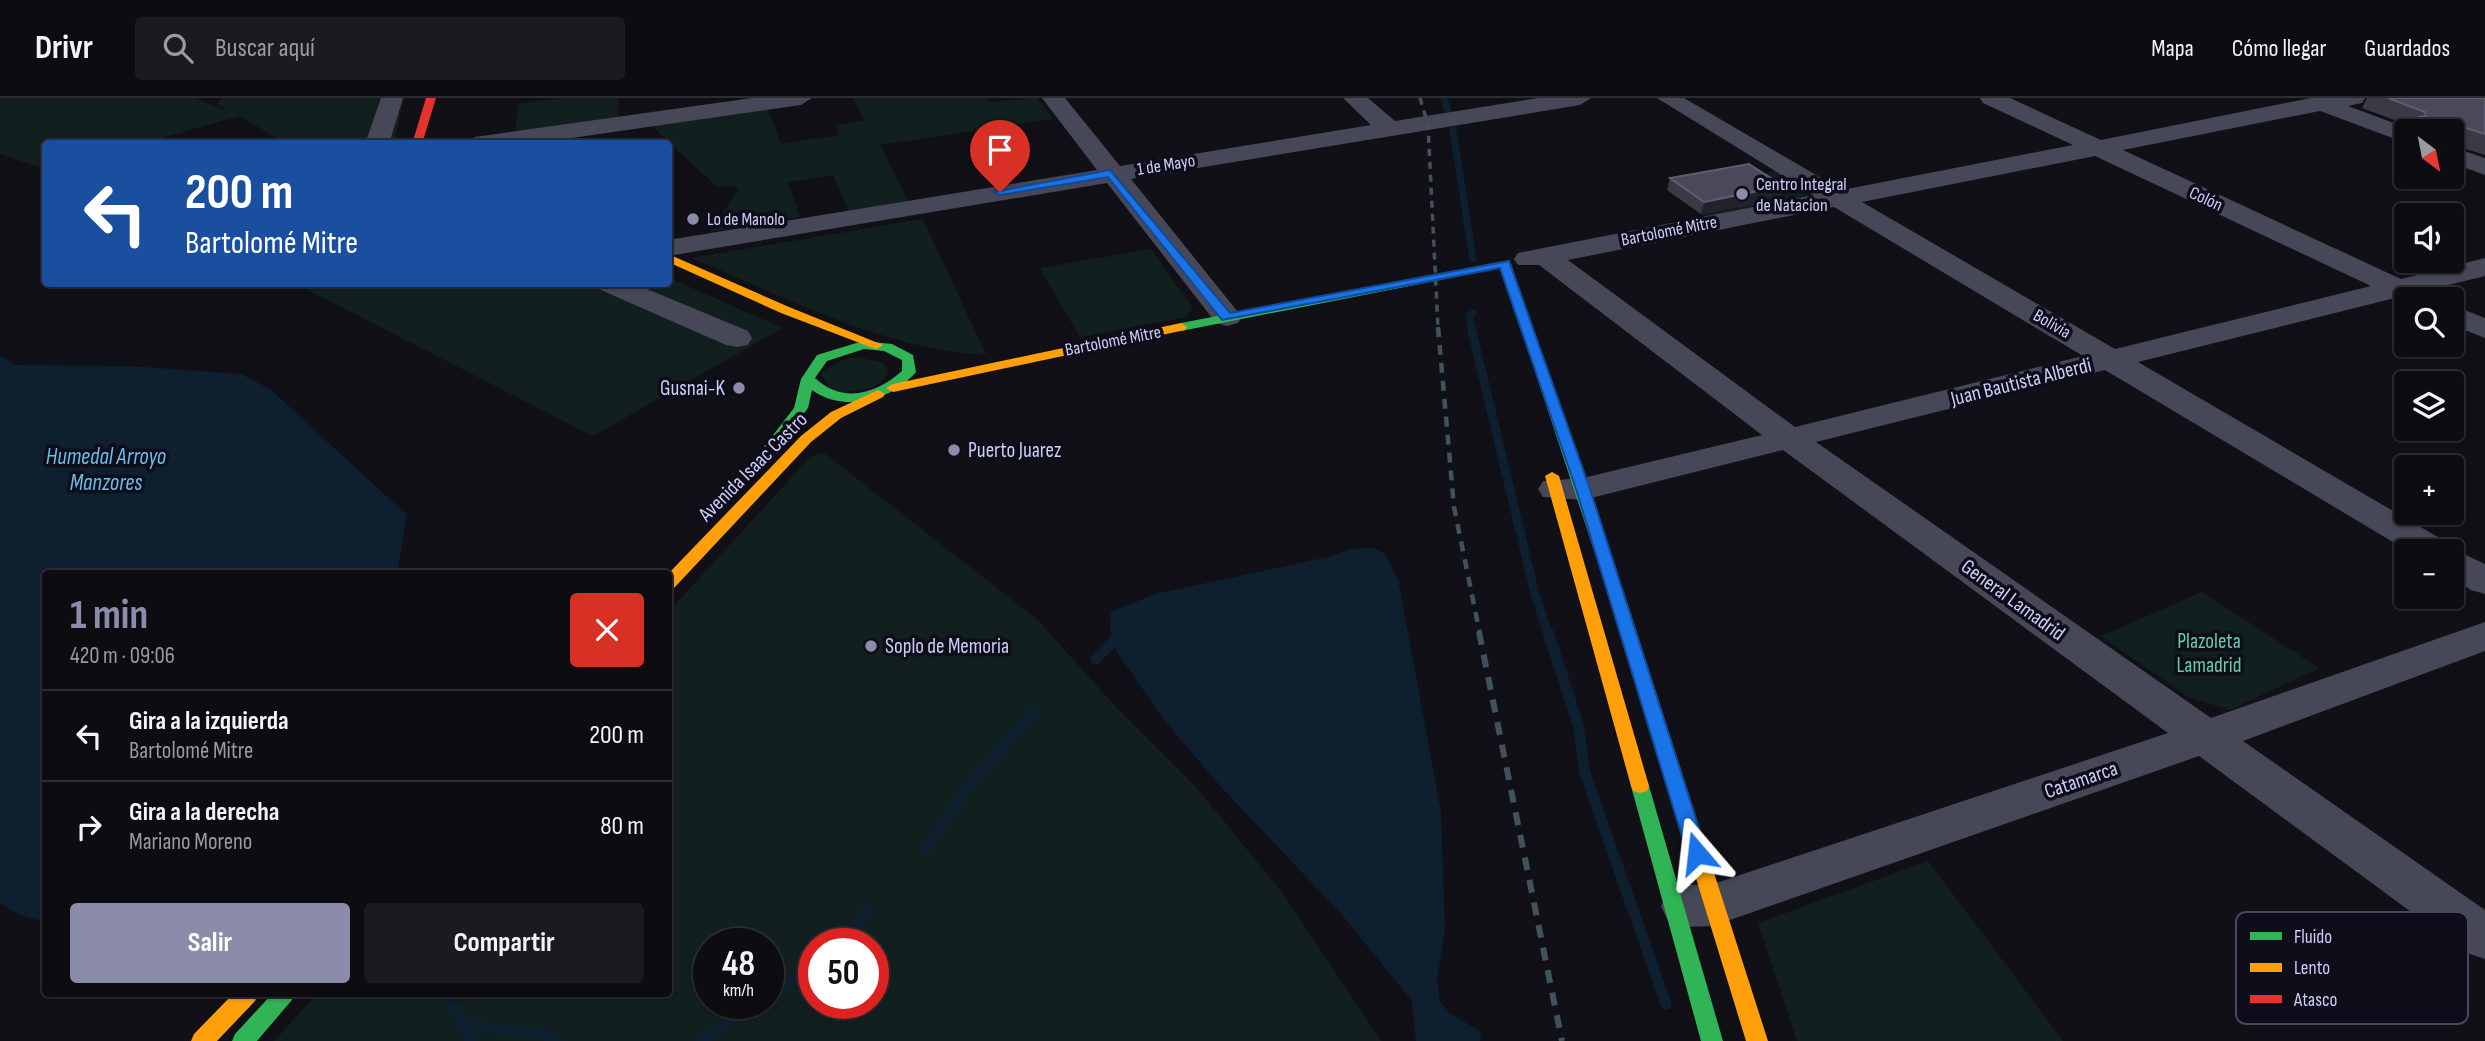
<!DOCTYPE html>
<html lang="es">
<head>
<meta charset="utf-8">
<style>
  :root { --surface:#0d0c11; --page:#1b1a1f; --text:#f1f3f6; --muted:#9a9b9f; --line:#2d2c31; --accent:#8b8ca9 }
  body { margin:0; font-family:"Sofia Sans Condensed",sans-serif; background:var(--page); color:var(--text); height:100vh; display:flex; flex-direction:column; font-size:26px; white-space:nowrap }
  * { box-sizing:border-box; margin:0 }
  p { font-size:23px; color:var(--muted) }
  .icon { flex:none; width:38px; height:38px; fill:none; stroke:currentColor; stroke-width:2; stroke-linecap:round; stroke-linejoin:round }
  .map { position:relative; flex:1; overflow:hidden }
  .drawer { position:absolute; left:42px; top:472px; width:630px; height:427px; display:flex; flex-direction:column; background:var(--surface); border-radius:7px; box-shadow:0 2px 5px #0004,0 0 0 2px var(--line) }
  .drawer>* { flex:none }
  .hud { position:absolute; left:42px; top:42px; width:630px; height:147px; border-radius:7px; box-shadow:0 2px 5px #0004,0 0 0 2px var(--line); background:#1a4fa0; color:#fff; overflow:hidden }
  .needle { width:46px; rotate:148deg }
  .controls { position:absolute; left:2394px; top:21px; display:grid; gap:14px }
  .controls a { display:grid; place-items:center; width:70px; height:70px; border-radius:7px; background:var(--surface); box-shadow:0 2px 5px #0004,0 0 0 2px var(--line); font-size:35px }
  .speed { position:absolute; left:693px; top:830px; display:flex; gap:14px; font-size:35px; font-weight:700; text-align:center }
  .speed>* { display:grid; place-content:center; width:91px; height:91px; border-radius:50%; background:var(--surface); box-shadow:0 2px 5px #0004,0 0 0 2px var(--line); line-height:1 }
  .speed small { font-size:18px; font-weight:400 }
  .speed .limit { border:10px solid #d22; background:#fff; color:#111 }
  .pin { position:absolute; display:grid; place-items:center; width:60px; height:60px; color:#fff; margin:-72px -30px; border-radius:50% 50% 50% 0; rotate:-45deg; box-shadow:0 0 7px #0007 }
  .pin .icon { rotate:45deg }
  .me { position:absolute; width:77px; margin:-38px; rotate:343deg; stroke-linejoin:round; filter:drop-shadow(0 0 5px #0008) }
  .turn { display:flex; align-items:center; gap:24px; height:147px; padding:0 28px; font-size:32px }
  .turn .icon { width:91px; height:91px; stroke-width:2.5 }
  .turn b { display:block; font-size:49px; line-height:60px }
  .round { display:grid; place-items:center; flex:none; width:74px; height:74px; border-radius:7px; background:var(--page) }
  .overview { display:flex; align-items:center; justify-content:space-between; height:119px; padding:0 28px }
  h1 { font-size:42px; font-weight:700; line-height:52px; color:var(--accent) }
  .button { display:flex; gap:14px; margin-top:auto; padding:14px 28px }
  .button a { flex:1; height:80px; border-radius:7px; background:var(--accent); color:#fff; font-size:28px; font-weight:700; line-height:80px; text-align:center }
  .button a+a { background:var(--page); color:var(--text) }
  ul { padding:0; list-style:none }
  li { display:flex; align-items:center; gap:21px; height:91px; padding:0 28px; border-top:2px solid var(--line) }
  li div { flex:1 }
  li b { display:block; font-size:26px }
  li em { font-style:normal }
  header { display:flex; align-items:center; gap:42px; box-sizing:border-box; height:98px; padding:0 35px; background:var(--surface); border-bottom:2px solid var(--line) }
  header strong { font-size:33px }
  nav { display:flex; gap:38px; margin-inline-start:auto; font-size:24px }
  .search { width:490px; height:63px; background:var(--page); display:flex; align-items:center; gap:18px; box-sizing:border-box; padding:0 24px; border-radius:7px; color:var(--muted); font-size:26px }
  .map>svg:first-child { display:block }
  .green { fill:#11201f; fill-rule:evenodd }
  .water { fill:#0e1f30 }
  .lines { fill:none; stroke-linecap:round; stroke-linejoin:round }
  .stream-far2 { stroke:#0e1f30; stroke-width:7 }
  .stream-far1 { stroke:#0e1f30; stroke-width:9 }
  .stream { stroke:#0e1f30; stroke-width:11 }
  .street { fill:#464757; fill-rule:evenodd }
  .fast { fill:#30b455; fill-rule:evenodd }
  .slow { fill:#ff9f0a; fill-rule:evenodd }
  .jam { fill:#e5322d; fill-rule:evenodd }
  .rail-far2 { stroke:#40535d; stroke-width:3.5; stroke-dasharray:7 6; stroke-linecap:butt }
  .rail-far1 { stroke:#40535d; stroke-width:4.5; stroke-dasharray:10 8; stroke-linecap:butt }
  .rail { stroke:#40535d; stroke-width:6; stroke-dasharray:13 10; stroke-linecap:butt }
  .wall { fill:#3a3946 }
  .shaded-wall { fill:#23222b }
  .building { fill:#4a4959; stroke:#5e5e72; stroke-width:2 }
  .route { fill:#1a73e8; stroke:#114b97; stroke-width:2 }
  .poi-dot { fill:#8b8ca9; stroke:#0e0d1a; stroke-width:2.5 }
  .labels { text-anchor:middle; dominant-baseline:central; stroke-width:7; stroke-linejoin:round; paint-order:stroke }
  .far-street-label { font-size:18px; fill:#cdcef8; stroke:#0e0d1a }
  .far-poi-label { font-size:18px; fill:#cdcef8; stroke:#0e0d1a; text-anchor:start }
  .street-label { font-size:21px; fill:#cdcef8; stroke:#0e0d1a }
  .poi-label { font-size:21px; fill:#cdcef8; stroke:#0e0d1a; text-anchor:start }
  .park-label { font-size:21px; fill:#65cda6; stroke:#0e0d1a }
  .water-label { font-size:23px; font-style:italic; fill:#69beea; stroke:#0e0d1a }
  .key { fill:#0e0d1a; stroke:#47475d; stroke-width:2 }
  .key-label { font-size:19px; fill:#cdcef8 }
</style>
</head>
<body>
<header>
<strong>Drivr</strong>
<div class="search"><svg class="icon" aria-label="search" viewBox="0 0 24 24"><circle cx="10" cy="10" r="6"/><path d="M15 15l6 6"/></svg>Buscar aquí</div>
<nav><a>Mapa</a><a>Cómo llegar</a><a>Guardados</a></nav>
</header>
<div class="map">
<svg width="2485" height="943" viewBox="0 0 2485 943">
  <rect width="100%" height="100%" fill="#111017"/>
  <!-- green -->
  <path class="green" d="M 0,0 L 195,0 L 230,14 L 217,6 L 221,0 L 404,0 L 394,45 L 284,45 L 240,18 L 143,45 L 46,46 L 45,71 L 0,56 Z
    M 563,0 L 618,0 L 619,20 L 515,34 L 518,6 Z
    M 853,0 L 986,0 L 990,4 L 1037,0 L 1053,21 L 880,47 L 909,105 L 849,115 L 833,77 L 788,84 L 800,119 L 710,134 L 738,92 L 736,88 L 717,89 L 649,25 L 767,8 L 781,46 L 839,37 L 835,27 L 864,23 Z
    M 1776,73 L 1814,97 L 1704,119 L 1667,92 Z
    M 923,121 L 986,257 C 882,251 787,200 692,160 Z
    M 1151,151 L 1192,209 L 1187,219 L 1080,239 L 1040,170 Z
    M 669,180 L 783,230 L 593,338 L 296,186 L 668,186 Z
    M 858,259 L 883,265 L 888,272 C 883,294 852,292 833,295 L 820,275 L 842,262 Z
    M 824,355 L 1038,522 L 1114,607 L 1196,689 L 1281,793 L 1381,943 L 274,943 L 317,896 L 668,896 L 669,513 L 811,358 ZM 709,845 L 768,845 L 768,905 L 709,905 ZM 814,845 L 873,845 L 873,905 L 814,905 Z
    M 2202,494 L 2319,570 L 2230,612 L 2188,599 L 2101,538 Z
    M 1928,763 L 2063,943 L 1797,943 L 1758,825 Z"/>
  <!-- water -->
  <path class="water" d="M 0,257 L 15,267 L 129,268 L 241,276 L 270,291 L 407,417 L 397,476 L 46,476 L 45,824 L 19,817 L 0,805 Z
    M 1372,450 L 1384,455 L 1398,481 L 1441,714 L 1445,832 L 1437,881 L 1440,903 L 1450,915 L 1481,934 L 1480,943 L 1416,943 L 1412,903 L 1342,817 L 1221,689 L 1164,622 L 1117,554 L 1110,533 L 1111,514 L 1155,496 L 1328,459 L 1349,451 Z"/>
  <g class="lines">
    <!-- stream-far2 -->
    <path class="stream-far2" d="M 1444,0 L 1448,13
      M 1453,32 L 1473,161
      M 1472,230 L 1469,218 L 1473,215"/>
    <!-- stream-far1 -->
    <path class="stream-far1" d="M 1471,229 L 1535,496 L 1548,536"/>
    <!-- stream -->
    <path class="stream" d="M 1548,534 L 1578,626 L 1585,675 L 1666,906
      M 1096,561 L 1116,540 L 1125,537
      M 926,751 L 967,690 L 1034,614
      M 844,845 L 868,811
      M 447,896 L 471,943
      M 768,899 L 814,870
      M 463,927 L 543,936 L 557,943
      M 700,943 L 757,905"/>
    <!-- street -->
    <path class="street" d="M 381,0 L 403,0 L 389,46 L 365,46 Z
      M 752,0 L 812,0 L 801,7 L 530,46 L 463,46 L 475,39 Z
      M 1042,0 L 1065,0 L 1120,68 L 1371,27 L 1343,0 L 1368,0 L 1395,23 L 1538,0 L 1591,0 L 1580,7 L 1131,81 L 1242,219 L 1238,225 L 1227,228 L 1216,225 L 1107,85 L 668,158 L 668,142 L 1097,72 Z
      M 1657,0 L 1684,0 L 1842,92 L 2073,47 L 1983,5 L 1980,0 L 2010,0 L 2101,42 L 2311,0 L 2365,0 L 2362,5 L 2348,8 L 2415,33 L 2406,33 L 2406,45 L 2320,13 L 2123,52 L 2401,181 L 2485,160 L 2485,178 L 2420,194 L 2416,200 L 2406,203 L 2395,200 L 2138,264 L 2448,445 L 2453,451 L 2485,466 L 2485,496 L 2471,492 L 2452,480 L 2452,453 L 2408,453 L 2105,272 L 1816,344 L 2211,620 L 2485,524 L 2485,553 L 2243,643 L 2485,812 L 2485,861 L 2467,855 L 2199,658 L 1713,828 L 1686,829 L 1668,823 L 1661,808 L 1668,793 L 1686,787 L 1713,786 L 2168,635 L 1783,352 L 1583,402 L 1543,399 L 1538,391 L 1543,383 L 1583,380 L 1762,337 L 1539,167 L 1518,167 L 1514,161 L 1518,155 L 1528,153 L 1814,97 ZM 2095,58 L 2371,188 L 2115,251 L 1862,104 ZM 1834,109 L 2083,258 L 1795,329 L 1568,162 Z
      M 2452,49 L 2485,60 L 2485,77 L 2452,65 Z
      M 596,186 L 635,186 L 748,233 L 752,240 L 748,247 L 737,249 L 726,247 L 601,192 Z
      M 2452,207 L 2485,220 L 2485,240 L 2452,227 Z"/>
    <!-- fast -->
    <path class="fast" d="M 1505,163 L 1511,166 L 1628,507 L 1626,511 L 1614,511 L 1612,507 L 1501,170 L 1181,233 L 1175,229 L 1181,225 Z
      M 863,243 L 892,246 L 913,257 L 916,274 C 891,303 844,315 812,292 L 808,310 L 775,353 L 765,353 L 763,350 L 794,310 L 801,281 L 817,257 ZM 864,251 L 884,253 L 902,262 L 902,273 C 876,296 843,306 815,280 L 827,263 Z
      M 1640,681 L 1647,683 L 1649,688 L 1723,943 L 1701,943 L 1631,688 L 1633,683 Z
      M 272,896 L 297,896 L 257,943 L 232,943 L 235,936 Z"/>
    <!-- slow -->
    <path class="slow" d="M 668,156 L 789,209 L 883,247 L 877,251 L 873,250 L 781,215 L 668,164 Z
      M 1181,225 L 1187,229 L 1185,232 L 893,294 L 886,290 L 893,286 Z
      M 878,292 L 885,296 L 883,299 L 841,320 L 811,344 L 674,490 L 668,491 L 668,476 L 801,338 L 831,314 Z
      M 1552,374 L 1559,378 L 1649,688 L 1647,693 L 1640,695 L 1633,693 L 1631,688 L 1545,378 Z
      M 1620,502 L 1628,507 L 1768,943 L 1746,943 L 1612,507 Z
      M 233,896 L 258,896 L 255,903 L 217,943 L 191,943 L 194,936 Z"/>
    <!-- jam -->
    <path class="jam" d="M 426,0 L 436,0 L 422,46 L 412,46 Z"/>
    <!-- rail-far2 -->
    <path class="rail-far2" d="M 1420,0 L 1428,27 L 1438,230"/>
    <!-- rail-far1 -->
    <path class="rail-far1" d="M 1438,229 L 1454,409 L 1480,536"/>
    <!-- rail -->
    <path class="rail" d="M 1479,534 L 1562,943"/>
  </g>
  <!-- wall -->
  <path class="wall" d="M 2367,0 L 2485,0 L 2485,57 L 2453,47 L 2452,49 L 2452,33 L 2410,33 L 2413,29 L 2362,10 Z
    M 1670,80 L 1780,101 L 1701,116 L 1667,92 Z"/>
  <!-- shaded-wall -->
  <path class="shaded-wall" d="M 1783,88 L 1780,101 L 1701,116 L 1704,104 Z"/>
  <!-- building -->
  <path class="building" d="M 2388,0 L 2485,0 L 2485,36 L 2463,29 L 2460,35 L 2418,19 L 2426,18 L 2425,14 Z
    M 1749,66 L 1783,88 L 1704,104 L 1670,80 Z"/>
  <!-- route -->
  <path class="route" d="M 1110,72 L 1230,215 L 1509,163 L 1590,391 L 1707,755 L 1704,761 L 1690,761 L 1687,755 L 1576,391 L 1500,170 L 1222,222 L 1108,79 L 1000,97 L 994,94 Z"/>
  <!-- markers -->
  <g class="poi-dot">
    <circle cx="1742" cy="96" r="7"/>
    <circle cx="693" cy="121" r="7"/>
    <circle cx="739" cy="290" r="7"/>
    <circle cx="954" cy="352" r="7"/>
    <circle cx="871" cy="548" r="7"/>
  </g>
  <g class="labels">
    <!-- far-street labels -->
    <g class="far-street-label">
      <text transform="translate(1166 67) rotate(-9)">1 de Mayo</text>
      <text transform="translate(2206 101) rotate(25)">Colón</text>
      <text transform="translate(1669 133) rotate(-11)">Bartolomé Mitre</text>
      <text transform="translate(2052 226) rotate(30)">Bolivia</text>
      <text transform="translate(1113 243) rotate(-11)">Bartolomé Mitre</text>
    </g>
    <!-- far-poi labels -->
    <g class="far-poi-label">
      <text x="1756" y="86">Centro Integral<tspan x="1756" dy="21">de Natacion</tspan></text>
      <text x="707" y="121">Lo de Manolo</text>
    </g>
    <!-- street labels -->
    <g class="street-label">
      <text transform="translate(2021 284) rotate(-14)">Juan Bautista Alberdi</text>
      <text transform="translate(753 369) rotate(-45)">Avenida Isaac Castro</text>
      <text transform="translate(2013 502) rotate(36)">General Lamadrid</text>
      <text transform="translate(2081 682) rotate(-19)">Catamarca</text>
    </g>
    <!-- poi labels -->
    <g class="poi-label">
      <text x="725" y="290" text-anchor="end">Gusnai-K</text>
      <text x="968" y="352">Puerto Juarez</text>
      <text x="885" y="548">Soplo de Memoria</text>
    </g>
    <!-- park labels -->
    <g class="park-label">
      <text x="2209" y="543">Plazoleta<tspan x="2209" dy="24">Lamadrid</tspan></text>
    </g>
    <!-- water labels -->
    <g class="water-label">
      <text x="106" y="359">Humedal Arroyo<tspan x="106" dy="26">Manzores</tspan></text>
    </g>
  </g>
  <!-- legend -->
  <rect x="2236" y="814" width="232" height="112" rx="10" class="key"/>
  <rect x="2250" y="834" width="32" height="8" fill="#30b455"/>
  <rect x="2250" y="865" width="32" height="9" fill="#ff9f0a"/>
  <rect x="2250" y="897" width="32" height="8" fill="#e5322d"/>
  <g class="key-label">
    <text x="2294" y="845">Fluido</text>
    <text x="2294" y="876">Lento</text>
    <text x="2294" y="908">Atasco</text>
  </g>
</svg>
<div class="controls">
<a><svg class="needle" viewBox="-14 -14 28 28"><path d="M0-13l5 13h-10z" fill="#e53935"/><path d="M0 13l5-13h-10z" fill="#9a9b9f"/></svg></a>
<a><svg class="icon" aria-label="sound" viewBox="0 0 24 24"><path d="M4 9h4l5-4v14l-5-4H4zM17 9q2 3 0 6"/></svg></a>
<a><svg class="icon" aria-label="search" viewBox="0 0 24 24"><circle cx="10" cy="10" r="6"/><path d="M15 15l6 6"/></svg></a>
<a><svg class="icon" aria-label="layers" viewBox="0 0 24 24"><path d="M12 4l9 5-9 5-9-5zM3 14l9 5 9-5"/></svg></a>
<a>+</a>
<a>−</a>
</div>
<div class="speed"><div>48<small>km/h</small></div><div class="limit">50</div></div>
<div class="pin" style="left:1000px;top:94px;background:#d93025"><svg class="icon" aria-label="arrive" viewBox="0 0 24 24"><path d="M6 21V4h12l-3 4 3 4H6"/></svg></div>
<svg class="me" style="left:1697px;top:755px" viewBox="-20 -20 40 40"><path d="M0-17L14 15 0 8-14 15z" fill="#1a73e8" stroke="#fff" stroke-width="4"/></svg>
<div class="hud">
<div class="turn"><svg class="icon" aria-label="left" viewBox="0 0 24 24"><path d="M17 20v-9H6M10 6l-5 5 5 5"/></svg><div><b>200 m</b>Bartolomé Mitre</div></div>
</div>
<section class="drawer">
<div class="overview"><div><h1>1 min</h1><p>420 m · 09:06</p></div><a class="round" style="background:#d93025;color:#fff"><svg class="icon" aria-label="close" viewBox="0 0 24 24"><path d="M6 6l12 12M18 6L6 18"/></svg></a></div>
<ul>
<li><svg class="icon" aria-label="left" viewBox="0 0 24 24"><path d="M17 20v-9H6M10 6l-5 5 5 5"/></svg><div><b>Gira a la izquierda</b><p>Bartolomé Mitre</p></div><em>200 m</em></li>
<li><svg class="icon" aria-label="right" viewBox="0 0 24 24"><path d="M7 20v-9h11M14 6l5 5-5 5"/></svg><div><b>Gira a la derecha</b><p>Mariano Moreno</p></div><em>80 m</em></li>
</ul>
<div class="button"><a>Salir</a><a>Compartir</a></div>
</section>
</div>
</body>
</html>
